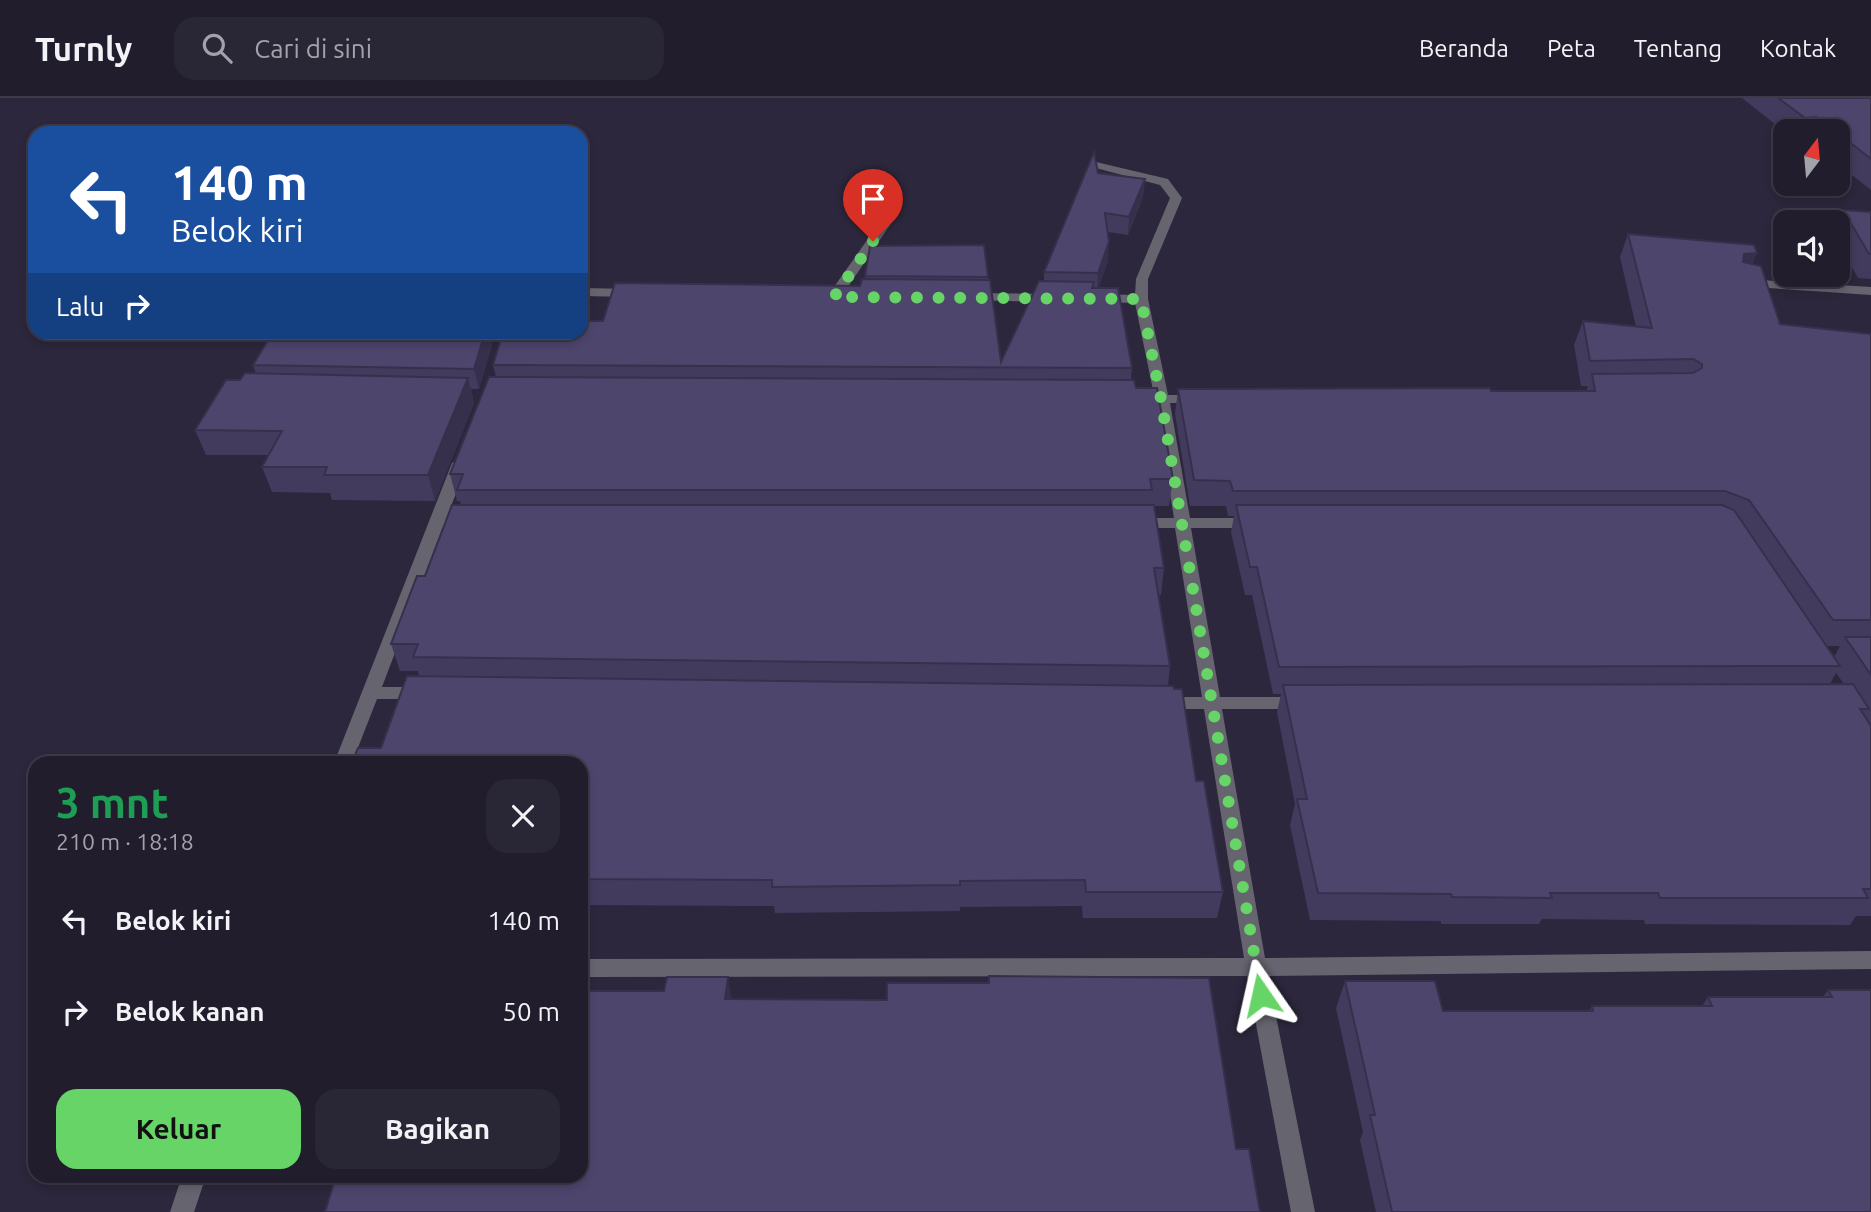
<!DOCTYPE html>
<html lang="id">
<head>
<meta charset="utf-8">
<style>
  :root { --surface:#211d2d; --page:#292635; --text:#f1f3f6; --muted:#a2a2aa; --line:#3e3b49; --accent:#66d466 }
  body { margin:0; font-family:Ubuntu,sans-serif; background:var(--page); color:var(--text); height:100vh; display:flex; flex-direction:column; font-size:26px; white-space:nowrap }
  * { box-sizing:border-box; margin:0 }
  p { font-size:23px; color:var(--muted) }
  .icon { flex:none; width:38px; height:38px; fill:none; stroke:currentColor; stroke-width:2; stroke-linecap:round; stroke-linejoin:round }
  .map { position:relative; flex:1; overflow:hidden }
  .side { position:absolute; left:28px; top:658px; width:560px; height:427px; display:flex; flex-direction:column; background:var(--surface); border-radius:21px; box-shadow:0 4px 10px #0003,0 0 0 2px var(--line) }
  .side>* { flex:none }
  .guide { position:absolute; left:28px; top:28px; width:560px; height:214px; border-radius:21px; box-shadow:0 4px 10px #0003,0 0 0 2px var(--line); background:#1a4fa0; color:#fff; overflow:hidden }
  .needle { width:46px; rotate:16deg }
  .fabs { position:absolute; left:1773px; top:21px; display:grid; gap:14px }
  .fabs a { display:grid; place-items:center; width:77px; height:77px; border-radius:14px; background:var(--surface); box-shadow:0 4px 10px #0003,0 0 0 2px var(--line); font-size:35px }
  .pin { position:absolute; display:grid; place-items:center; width:60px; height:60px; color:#fff; margin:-72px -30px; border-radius:50% 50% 50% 0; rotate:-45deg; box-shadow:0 0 7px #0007 }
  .pin .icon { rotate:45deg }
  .me { position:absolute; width:77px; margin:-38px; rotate:349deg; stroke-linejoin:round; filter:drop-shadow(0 0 5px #0008) }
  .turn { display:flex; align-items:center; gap:24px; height:147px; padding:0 28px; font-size:32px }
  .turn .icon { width:91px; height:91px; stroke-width:2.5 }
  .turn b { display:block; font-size:49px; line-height:60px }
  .then { display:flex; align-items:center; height:66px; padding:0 28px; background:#0003; gap:14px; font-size:26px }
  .round { display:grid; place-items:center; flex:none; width:74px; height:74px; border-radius:21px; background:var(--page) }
  .summary { display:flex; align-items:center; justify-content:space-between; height:119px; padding:0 28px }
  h1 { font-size:42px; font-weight:700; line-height:52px; color:#1e9e55 }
  .cta { display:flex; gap:14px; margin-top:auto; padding:14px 28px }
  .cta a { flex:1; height:80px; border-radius:21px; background:var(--accent); color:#111; font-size:28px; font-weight:700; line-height:80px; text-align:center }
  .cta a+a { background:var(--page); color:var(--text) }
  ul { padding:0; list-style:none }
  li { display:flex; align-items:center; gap:21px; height:91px; padding:0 28px }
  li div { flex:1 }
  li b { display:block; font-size:26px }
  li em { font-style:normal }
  header { display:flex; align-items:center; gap:42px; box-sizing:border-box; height:98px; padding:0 35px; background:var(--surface); border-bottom:2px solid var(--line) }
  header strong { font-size:33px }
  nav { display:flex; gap:38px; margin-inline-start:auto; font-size:24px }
  .search { width:490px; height:63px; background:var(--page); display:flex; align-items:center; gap:18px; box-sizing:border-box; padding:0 24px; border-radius:21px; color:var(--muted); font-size:26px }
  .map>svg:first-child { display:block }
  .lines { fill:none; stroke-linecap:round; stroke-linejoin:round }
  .street { fill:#66646f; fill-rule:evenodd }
  .wall { fill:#433b5e; fill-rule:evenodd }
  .shaded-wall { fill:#37304c }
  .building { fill:#4e456d; stroke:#37304c; stroke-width:2 }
  .route { stroke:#66d466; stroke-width:12; stroke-dasharray:0 21.6 }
</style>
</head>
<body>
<header>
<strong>Turnly</strong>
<div class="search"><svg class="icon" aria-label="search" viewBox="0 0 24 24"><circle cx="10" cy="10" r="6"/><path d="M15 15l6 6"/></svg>Cari di sini</div>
<nav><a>Beranda</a><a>Peta</a><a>Tentang</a><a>Kontak</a></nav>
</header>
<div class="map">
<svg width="1871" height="1114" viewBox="0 0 1871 1114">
  <rect width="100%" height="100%" fill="#2c273c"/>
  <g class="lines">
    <!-- street -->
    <path class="street" d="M 1096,64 L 1168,81 L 1182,100 L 1148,181 L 1148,201 L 1168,297 L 1200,297 L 1207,301 L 1200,305 L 1170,305 L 1190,420 L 1255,420 L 1263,425 L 1255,430 L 1191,430 L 1220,599 L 1302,599 L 1308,600 L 1311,605 L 1308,610 L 1302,611 L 1222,611 L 1265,860 L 1871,853 L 1871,871 L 1268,878 L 1315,1114 L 1291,1114 L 1247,878 L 581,879 L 581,861 L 1244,860 L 1204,611 L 1162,611 L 1156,610 L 1153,605 L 1156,600 L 1162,599 L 1202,599 L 1175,430 L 1136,430 L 1128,425 L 1136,420 L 1174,420 L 1155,305 L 1137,305 L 1130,301 L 1137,297 L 1154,297 L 1135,205 L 1095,204 L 1088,200 L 1095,196 L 1135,197 L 1136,181 L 1170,100 L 1160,87 L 1092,69 L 1092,65 Z
      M 886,120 L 892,124 L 839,202 L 829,202 L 829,196 L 882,121 Z
      M 1744,181 L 1871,189 L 1871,197 L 1739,188 L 1739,182 Z
      M 581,190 L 633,191 L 640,195 L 633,199 L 581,198 Z
      M 969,195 L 1053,196 L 1060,200 L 1053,204 L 964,202 L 962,199 Z
      M 460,360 L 468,365 L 446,421 L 467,421 L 475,426 L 467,431 L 442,431 L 382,589 L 423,589 L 429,590 L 432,595 L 429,600 L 423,601 L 377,601 L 352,665 L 334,665 L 452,365 Z
      M 182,1078 L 206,1078 L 194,1114 L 170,1114 Z"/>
  </g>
  <!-- wall -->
  <path class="wall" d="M 1742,0 L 1871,0 L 1871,92 L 1838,66 L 1838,33 L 1785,33 L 1785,34 Z
    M 1098,75 L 1145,81 L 1143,99 L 1128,137 L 1108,134 L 1108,163 L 1098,190 L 1132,270 L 1131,282 L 1136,290 L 1173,381 L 1169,408 L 1154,408 L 1164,470 L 1161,497 L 1159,497 L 1170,568 L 1168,588 L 1196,683 L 1223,794 L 1217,820 L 1083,820 L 1082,808 L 960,809 L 960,813 L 775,815 L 774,808 L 581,807 L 581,665 L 381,650 L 419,578 L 418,573 L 400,573 L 391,546 L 461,407 L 460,403 L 457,403 L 450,376 L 496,279 L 493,267 L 603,223 L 860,188 L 865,181 L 865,178 L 988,179 L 1001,264 L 1044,183 L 1044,174 Z
    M 1843,112 L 1871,114 L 1871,181 L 1858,180 L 1838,145 L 1837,124 Z
    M 1628,136 L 1752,166 L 1780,226 L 1871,236 L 1871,626 L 1865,617 L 1871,628 L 1871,818 L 1856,818 L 1850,827 L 1645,826 L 1644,822 L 1542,821 L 1539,826 L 1441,826 L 1441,823 L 1310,822 L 1290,727 L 1295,706 L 1277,614 L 1281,596 L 1273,596 L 1252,497 L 1245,497 L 1231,434 L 1234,418 L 1228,418 L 1226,408 L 1190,408 L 1175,316 L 1178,291 L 1586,293 L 1588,288 L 1581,288 L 1574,247 L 1583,223 L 1636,229 L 1620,159 ZM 1827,548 L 1840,548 L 1834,559 ZM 1836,575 L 1844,586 L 1830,586 Z
    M 273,234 L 490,234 L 492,247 L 479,291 L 471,291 L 474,305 L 435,403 L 332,402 L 330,395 L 272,394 L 262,369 L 269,357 L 206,357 L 195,332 L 240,282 L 256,276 L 253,267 Z
    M 1345,883 L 1443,913 L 1589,913 L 1592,908 L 1702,908 L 1708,899 L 1823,899 L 1828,892 L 1871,892 L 1871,1114 L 1376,1114 L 1360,1042 L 1363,1034 L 1336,910 Z"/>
  <!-- shaded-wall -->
  <path class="shaded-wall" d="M 1145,81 L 1143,99 L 1128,137 L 1129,119 Z
    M 1109,144 L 1108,163 L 1097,194 L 1098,175 Z
    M 1757,155 L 1747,179 L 1734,180 L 1744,156 Z
    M 485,234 L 490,234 L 492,247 L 479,291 L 474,271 Z
    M 468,280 L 474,305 L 435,403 L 428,377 Z
    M 728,879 L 732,906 L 725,901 Z"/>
  <!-- building -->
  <path class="building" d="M 1778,0 L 1871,0 L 1871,61 L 1838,35 L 1838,33 L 1835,33 L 1816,19 L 1805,20 Z
    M 1094,54 L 1098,75 L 1145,81 L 1129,119 L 1105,115 L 1109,144 L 1098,175 L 1044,174 Z
    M 1843,112 L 1871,114 L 1871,156 L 1869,156 Z
    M 1628,136 L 1754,147 L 1757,155 L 1744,156 L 1743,164 L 1761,168 L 1780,226 L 1871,236 L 1871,522 L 1833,522 L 1749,402 L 1725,393 L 1233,393 L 1230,383 L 1194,382 L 1178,291 L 1490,290 L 1491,293 L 1595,293 L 1592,276 L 1693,275 L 1702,270 L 1702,266 L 1693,261 L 1590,263 L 1583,223 L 1652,230 Z
    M 984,147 L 988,179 L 865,178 L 870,148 Z
    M 862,181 L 990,182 L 1001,264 L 1039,183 L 1094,184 L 1092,190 L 1118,190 L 1132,270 L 493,267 L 503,234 L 581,234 L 581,223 L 603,223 L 615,185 L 860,188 Z
    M 273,234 L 485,234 L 474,271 L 253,267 Z
    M 245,275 L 468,280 L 428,377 L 324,377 L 327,369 L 262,369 L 282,333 L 195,332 L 226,282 L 240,282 Z
    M 489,279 L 1134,282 L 1136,290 L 1157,290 L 1173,381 L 1150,381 L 1152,392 L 457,392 L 463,376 L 450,376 Z
    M 452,407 L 1154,407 L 1164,470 L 1154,470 L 1170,568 L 413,559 L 418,546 L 391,546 L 417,478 L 425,478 Z
    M 1236,407 L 1722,407 L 1734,412 L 1840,568 L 1279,569 L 1257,469 L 1250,469 Z
    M 1845,539 L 1871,539 L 1871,577 Z
    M 407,578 L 1173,588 L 1174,591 L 1182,591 L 1196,683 L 1204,683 L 1223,794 L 1086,794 L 1085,782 L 960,783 L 960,787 L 772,789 L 772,782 L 581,781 L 581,665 L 352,665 L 358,650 L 381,650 Z
    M 1853,586 L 1869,611 L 1860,611 L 1871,628 L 1871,791 L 1863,791 L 1868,800 L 1660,800 L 1658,795 L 1550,795 L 1552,800 L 1452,799 L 1451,796 L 1318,795 L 1297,701 L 1307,701 L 1283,587 Z
    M 989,878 L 1209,880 L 1236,1051 L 1249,1051 L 1260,1114 L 325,1114 L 336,1078 L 581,1078 L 581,893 L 664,893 L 667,879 L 728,879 L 725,901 L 887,902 L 887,885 L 989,885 Z
    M 1345,883 L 1435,883 L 1443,913 L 1593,913 L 1592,908 L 1712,908 L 1708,899 L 1832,899 L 1828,892 L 1871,892 L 1871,1114 L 1392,1114 L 1370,1017 L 1375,1017 Z"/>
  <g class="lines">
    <!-- route -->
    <path class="route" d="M 873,143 L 834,199 L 1141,201 L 1161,301 L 1261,897"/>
  </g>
</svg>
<div class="fabs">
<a><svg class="needle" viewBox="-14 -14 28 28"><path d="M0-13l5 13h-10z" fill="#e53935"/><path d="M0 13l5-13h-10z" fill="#a2a2aa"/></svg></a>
<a><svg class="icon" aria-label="sound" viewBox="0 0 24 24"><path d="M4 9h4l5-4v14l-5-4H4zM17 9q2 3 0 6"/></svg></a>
</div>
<div class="pin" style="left:873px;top:143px;background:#d93025"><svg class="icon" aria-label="arrive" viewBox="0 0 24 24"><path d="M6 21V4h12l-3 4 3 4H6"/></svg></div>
<svg class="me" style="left:1261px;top:897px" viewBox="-20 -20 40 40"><path d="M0-17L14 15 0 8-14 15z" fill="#66d466" stroke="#fff" stroke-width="4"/></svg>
<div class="guide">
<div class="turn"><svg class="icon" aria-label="left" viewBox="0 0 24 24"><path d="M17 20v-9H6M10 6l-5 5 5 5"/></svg><div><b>140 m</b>Belok kiri</div></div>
<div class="then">Lalu<svg class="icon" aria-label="right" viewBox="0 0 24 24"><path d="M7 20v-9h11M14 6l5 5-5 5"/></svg></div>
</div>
<section class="side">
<div class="summary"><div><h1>3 mnt</h1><p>210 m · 18:18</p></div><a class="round"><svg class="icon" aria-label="close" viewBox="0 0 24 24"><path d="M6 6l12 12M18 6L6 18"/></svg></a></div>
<ul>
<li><svg class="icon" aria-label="left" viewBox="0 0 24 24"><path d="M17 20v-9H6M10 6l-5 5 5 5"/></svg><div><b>Belok kiri</b></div><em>140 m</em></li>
<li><svg class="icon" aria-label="right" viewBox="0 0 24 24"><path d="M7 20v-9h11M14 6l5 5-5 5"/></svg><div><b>Belok kanan</b></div><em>50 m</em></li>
</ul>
<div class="cta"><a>Keluar</a><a>Bagikan</a></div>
</section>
</div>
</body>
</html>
